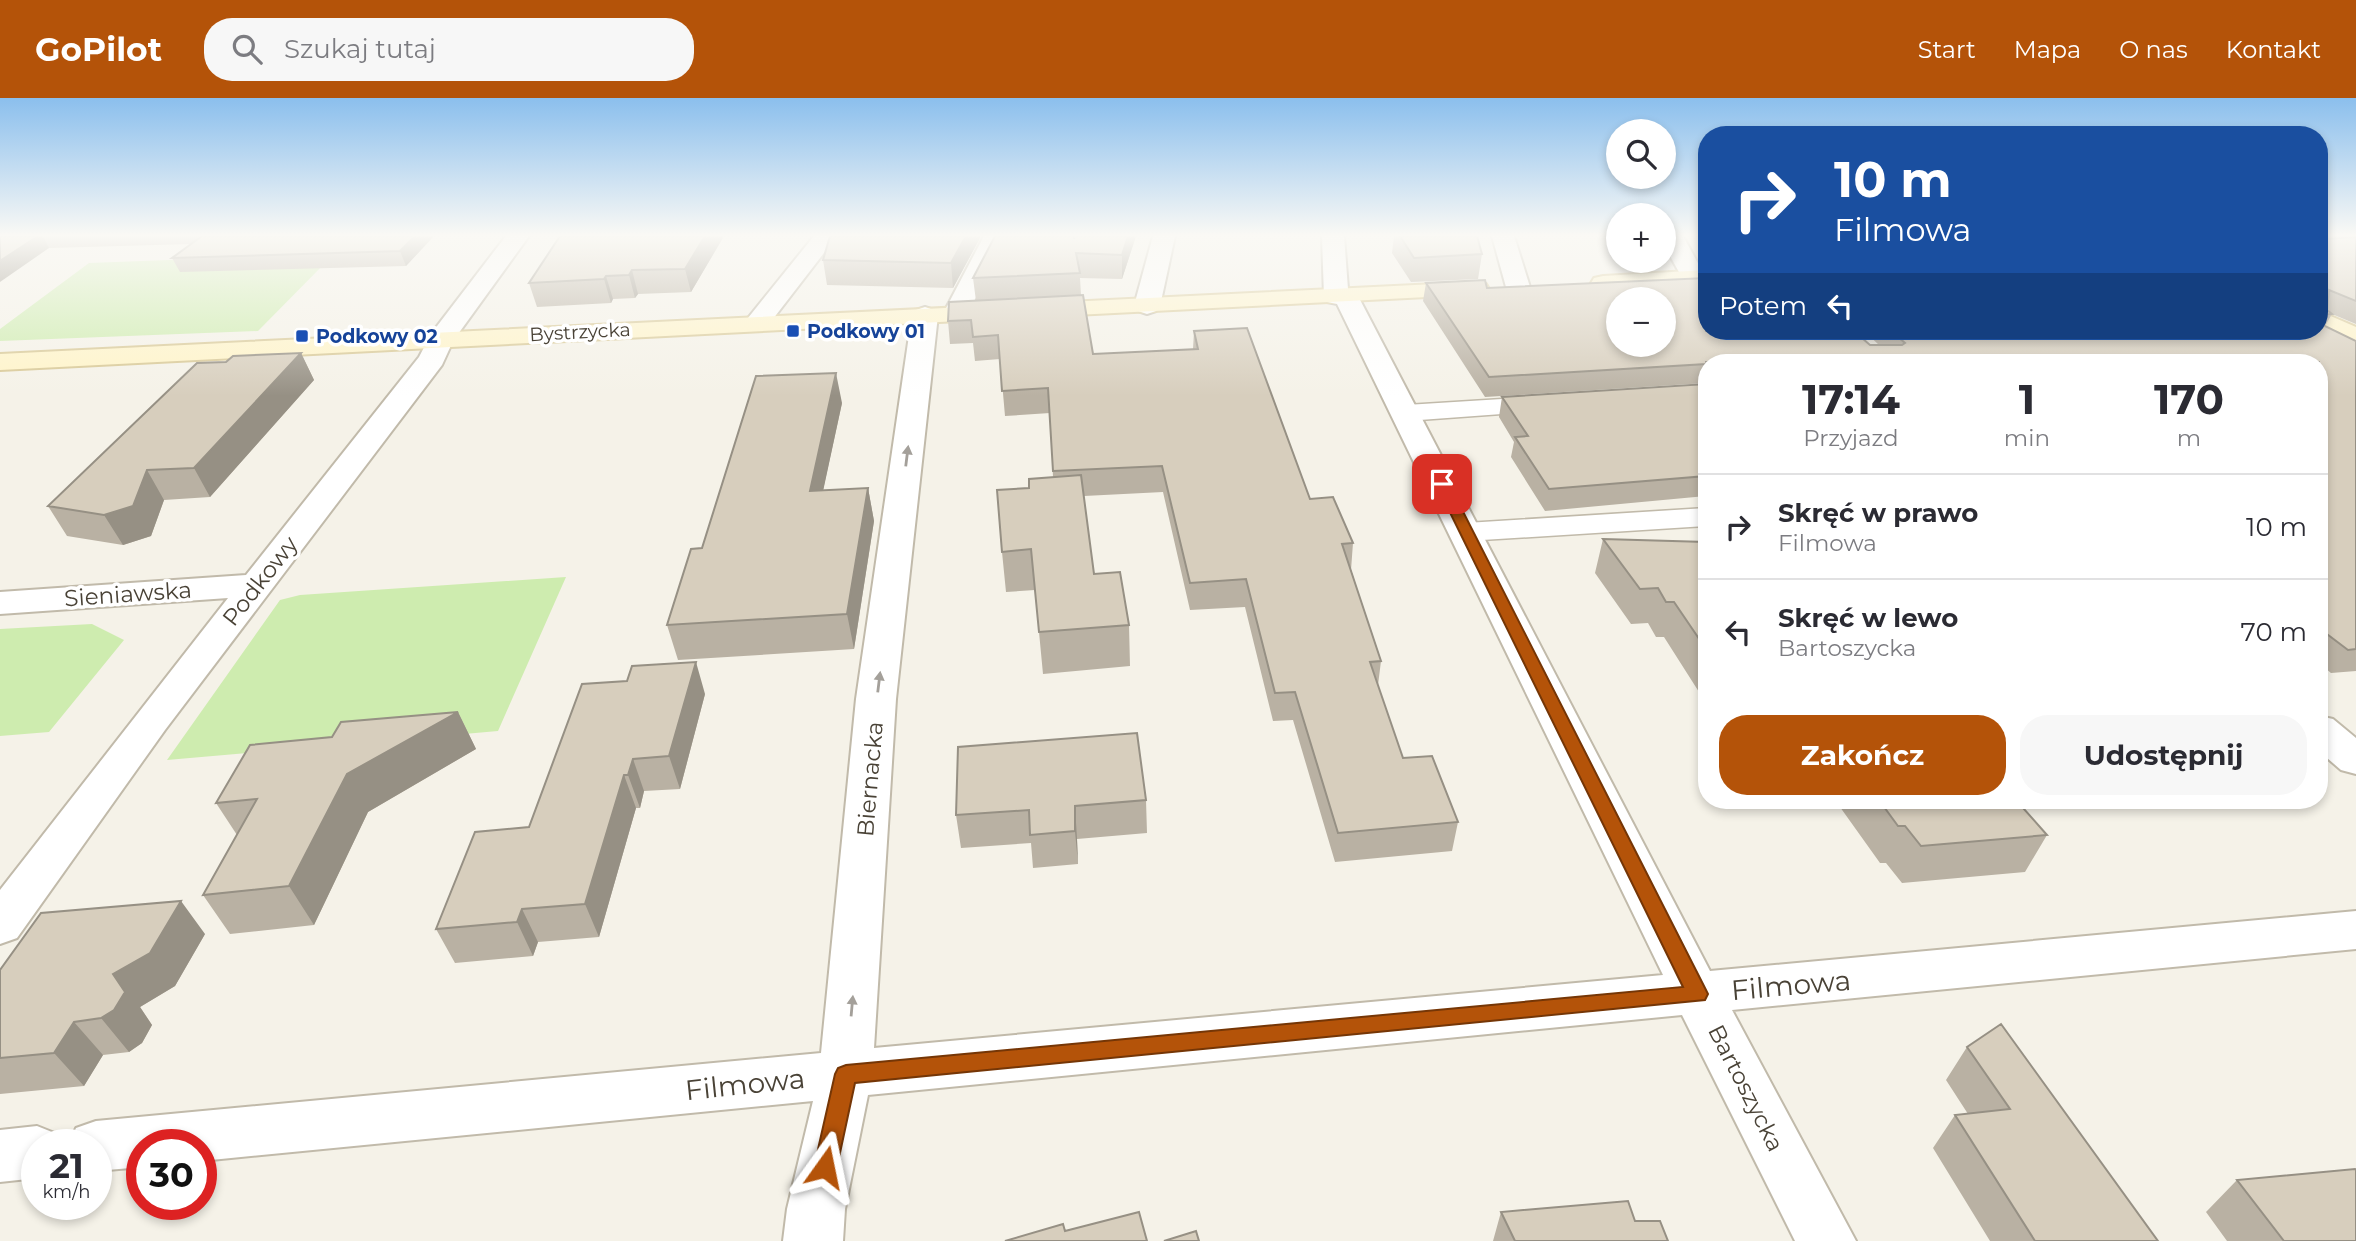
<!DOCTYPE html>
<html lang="pl">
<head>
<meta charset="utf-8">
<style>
  :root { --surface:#fff; --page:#f7f7f7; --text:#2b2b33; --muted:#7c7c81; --line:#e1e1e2; --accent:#b45309 }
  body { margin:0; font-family:Montserrat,sans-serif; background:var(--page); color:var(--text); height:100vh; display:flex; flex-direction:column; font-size:26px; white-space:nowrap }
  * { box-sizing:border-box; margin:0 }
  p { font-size:23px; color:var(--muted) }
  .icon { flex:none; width:38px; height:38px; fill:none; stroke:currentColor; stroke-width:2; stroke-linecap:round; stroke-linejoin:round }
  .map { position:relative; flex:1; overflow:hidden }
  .panel { position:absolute; left:1698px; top:256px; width:630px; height:455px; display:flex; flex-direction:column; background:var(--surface); border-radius:28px; box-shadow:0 4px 10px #0003 }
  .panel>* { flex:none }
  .banner { position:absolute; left:1698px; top:28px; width:630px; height:214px; border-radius:28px; box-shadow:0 4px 10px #0003; background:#1a4fa0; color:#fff; overflow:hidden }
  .fabs { position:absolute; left:1606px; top:21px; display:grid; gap:14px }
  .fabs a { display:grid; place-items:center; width:70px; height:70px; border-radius:50%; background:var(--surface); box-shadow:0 4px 10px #0003; font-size:35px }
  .speed { position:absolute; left:21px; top:1031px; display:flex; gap:14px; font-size:35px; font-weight:700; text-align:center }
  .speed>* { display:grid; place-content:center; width:91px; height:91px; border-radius:50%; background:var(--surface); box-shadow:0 4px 10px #0003; line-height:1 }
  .speed small { font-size:18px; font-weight:400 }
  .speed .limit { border:10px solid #d22; background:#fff; color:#111 }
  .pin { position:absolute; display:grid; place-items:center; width:60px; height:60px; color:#fff; margin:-30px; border-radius:14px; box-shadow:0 4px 10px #0006 }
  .me { position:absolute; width:77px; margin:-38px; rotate:12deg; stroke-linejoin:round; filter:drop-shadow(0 0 5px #0008) }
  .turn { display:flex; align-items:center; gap:24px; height:147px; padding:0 21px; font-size:32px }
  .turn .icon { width:91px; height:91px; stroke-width:2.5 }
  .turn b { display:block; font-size:49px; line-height:60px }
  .then { display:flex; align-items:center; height:66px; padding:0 21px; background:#0003; gap:14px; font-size:26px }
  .eta { display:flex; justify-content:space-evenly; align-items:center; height:119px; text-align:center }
  .eta b { font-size:42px; font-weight:700; line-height:49px }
  .cta { display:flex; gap:14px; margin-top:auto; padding:14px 21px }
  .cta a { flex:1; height:80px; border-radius:28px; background:var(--accent); color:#fff; font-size:28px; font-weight:700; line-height:80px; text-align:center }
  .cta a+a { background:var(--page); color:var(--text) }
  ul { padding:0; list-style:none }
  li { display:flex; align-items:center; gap:21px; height:105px; padding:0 21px; border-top:2px solid var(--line) }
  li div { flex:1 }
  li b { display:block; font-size:26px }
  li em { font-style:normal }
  header { display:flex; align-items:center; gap:42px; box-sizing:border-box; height:98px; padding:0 35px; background:var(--accent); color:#fff }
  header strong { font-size:33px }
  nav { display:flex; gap:38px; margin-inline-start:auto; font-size:24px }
  .search { width:490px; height:63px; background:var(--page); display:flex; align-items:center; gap:18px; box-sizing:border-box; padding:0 24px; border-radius:28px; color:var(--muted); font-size:26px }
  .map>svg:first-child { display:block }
  .green { fill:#ceecaf }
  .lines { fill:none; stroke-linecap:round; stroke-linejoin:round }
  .lane-casing { stroke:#c1baaa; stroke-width:3 }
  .street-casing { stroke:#c1baaa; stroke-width:4 }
  .secondary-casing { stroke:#d8c895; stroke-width:4 }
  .lane { fill:#fff; fill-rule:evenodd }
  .street { fill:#fff; fill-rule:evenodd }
  .secondary { fill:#fff4c8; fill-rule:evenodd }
  .wall { fill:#b9b1a3 }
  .shaded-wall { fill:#969084 }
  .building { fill:#d7cebd; stroke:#969084; stroke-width:2; fill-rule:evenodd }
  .oneway { fill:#a4a09a }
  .route { fill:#b45309; stroke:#753606; stroke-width:2 }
  .transit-dot { fill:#1a4fb4; stroke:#fff; stroke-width:2.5 }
  .labels { text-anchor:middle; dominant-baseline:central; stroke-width:7; stroke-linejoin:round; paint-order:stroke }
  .far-transit-label { font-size:19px; font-weight:bold; fill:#164399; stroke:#fff; text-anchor:start }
  .far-street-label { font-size:19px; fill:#494236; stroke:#fff }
  .street-label { font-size:23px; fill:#494236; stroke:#fff }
  .near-street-label { font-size:28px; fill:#494236; stroke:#fff }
</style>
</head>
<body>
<header>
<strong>GoPilot</strong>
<div class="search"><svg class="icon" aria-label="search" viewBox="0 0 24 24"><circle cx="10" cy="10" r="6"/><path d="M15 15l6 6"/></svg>Szukaj tutaj</div>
<nav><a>Start</a><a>Mapa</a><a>O nas</a><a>Kontakt</a></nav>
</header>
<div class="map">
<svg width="2356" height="1143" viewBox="0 0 2356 1143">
  <rect width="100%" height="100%" fill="#f5f2e8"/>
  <!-- green -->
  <path class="green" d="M 334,156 L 258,233 L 0,243 L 0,231 L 89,165 Z
    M 566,479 L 498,633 L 167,662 L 280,502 L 300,497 Z
    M 92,526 L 124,542 L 49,634 L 0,638 L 0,531 Z"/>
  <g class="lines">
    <defs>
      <path id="lane" d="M 1549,298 L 1558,300 L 1562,306 L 1558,312 L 1406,323 L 1397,321 L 1393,315 L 1397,309 L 1406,307 Z
        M 1706,410 L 1706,428 L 1466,443 L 1455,440 L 1451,434 L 1455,428 L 1466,425 Z"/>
      <path id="street" d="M 506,138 L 529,138 L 453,243 L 442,267 L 165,632 L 17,840 L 0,846 L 0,792 L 228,500 L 0,516 L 0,494 L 246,477 L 419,259 L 431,236 Z
        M 814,138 L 837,138 L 766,230 L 757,233 L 748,230 L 744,225 L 748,220 Z
        M 984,138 L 1007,138 L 965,221 L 956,224 L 947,221 L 943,216 Z
        M 1153,138 L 1175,138 L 1160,208 L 1156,213 L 1147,216 L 1138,213 L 1134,208 Z
        M 1322,138 L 1344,138 L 1348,191 L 1355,193 L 1358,198 L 1710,873 L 2356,813 L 2356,851 L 1732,912 L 1856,1143 L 1795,1143 L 1682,917 L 868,997 L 845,1111 L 843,1143 L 783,1143 L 787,1111 L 813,1003 L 201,1063 L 201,1046 L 142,1046 L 142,1069 L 96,1073 L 96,1046 L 69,1046 L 76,1030 L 96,1023 L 821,955 L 856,601 L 912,217 L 916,212 L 925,209 L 934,212 L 938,217 L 896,601 L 874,950 L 1663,877 L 1337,206 L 1327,204 L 1324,199 Z
        M 1492,138 L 1514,138 L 1530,189 L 1527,194 L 1518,196 L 1509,194 L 1506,189 Z
        M 1664,138 L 1683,138 L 1706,180 L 1703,185 L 1694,187 L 1685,185 L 1664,147 Z
        M 2319,618 L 2333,621 L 2356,640 L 2356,676 L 2341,672 L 2319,653 Z
        M 37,1028 L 57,1036 L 62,1046 L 37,1046 L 37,1080 L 0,1084 L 0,1032 Z"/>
      <path id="secondary" d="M 1706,172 L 1706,186 L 1603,192 L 1594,190 L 1591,185 L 1594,180 L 1603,178 Z
        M 1477,184 L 1486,186 L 1489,191 L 1486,196 L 0,272 L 0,256 Z
        M 2319,213 L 2356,229 L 2356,247 L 2319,231 Z"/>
    </defs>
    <!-- lane casing -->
    <use href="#lane" class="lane-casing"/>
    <!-- street casing -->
    <use href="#street" class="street-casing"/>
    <!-- secondary casing -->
    <use href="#secondary" class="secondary-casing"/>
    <!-- lane -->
    <use href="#lane" class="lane"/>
    <!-- street -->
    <use href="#street" class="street"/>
    <!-- secondary -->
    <use href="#secondary" class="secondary"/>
  </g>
  <!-- wall -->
  <path class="wall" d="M 0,138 L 434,138 L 406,168 L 180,174 L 172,160 L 191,146 L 49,150 Z
    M 560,138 L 724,138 L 691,194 L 638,196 L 635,200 L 613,201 L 611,205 L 537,209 L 529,185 Z
    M 1075,138 L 1136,138 L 1122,181 L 1080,180 L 1081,197 L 1093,256 L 1193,251 L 1194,233 L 1310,401 L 1353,445 L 1351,472 L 1381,563 L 1378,587 L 1403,660 L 1458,724 L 1452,753 L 1335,764 L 1293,622 L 1273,623 L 1245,509 L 1190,512 L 1163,394 L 1084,398 L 1094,476 L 1129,527 L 1130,568 L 1043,576 L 1035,492 L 1006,494 L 1002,454 L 1029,390 L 1053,379 L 1050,315 L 1005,318 L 1000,261 L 975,263 L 973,245 L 950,246 L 948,223 L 976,203 L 973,180 L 1074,141 Z
    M 1394,138 L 1477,138 L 1482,156 L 1478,181 L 1411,184 L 1392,155 Z
    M 2319,138 L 2354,138 L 2327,141 L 2356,139 L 2356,226 L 2332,216 L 2325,228 L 2356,243 L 2356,573 L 2331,575 L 2319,565 L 2319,264 L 1706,264 L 1706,285 L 1485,299 L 1423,203 L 1426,185 L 1487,190 L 1870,247 L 1879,247 L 1864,233 L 2319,233 Z
    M 980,140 L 953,190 L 827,187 L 823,162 Z
    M 301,255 L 314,282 L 210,399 L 164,402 L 151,438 L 123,447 L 67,438 L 48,408 L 226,264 Z
    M 1706,286 L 1706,398 L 1545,413 L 1511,359 L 1514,344 L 1499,319 L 1502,299 Z
    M 842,305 L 823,392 L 868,390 L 874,423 L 854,551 L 678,562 L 667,527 L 702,450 Z
    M 1603,441 L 1706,444 L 1706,605 L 1664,539 L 1656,539 L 1648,525 L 1631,526 L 1595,475 Z
    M 705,596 L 680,691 L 644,693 L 640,710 L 636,710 L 599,839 L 538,844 L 533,858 L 455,865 L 436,831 Z
    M 458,614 L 476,651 L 368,714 L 314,827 L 230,836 L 203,797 L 237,737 L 216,705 L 332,639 Z
    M 1146,702 L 1147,735 L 1077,741 L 1078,766 L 1033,770 L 1031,745 L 961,750 L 956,717 Z
    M 1835,702 L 2016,702 L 2047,737 L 2025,774 L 1902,785 L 1886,765 L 1880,765 Z
    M 205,836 L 175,888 L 140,909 L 152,927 L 142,945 L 129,954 L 103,957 L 84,988 L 0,996 L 0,872 Z
    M 1967,949 L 2158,1143 L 1990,1143 L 1933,1050 L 1955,1017 L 1968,1016 L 1946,982 Z
    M 2237,1082 L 2356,1143 L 2227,1143 L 2206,1114 Z
    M 1501,1114 L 1635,1123 L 1668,1143 L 1493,1143 Z"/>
  <!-- shaded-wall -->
  <path class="shaded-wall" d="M 38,138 L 43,138 L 49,150 L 0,184 L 0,163 Z
    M 415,138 L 434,138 L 406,168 L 400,153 Z
    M 705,138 L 724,138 L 691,194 L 685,171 Z
    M 966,138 L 980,138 L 980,140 L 953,190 L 951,165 Z
    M 1128,138 L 1136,138 L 1122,181 L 1122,157 Z
    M 632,172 L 638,196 L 635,200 L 629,177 Z
    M 606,178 L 613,201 L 611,205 L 604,181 Z
    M 301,255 L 314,282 L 210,399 L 194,370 Z
    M 836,275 L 842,305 L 816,426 L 810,393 Z
    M 147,372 L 164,402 L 151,438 L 123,447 L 104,417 Z
    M 868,390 L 874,423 L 854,551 L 847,516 Z
    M 696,564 L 705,596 L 680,691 L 669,658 Z
    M 458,614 L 476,651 L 368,714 L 314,827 L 289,788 L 347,676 Z
    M 633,661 L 644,693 L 640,710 L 628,677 Z
    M 624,677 L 636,710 L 599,839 L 585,806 Z
    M 1075,708 L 1077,741 L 1078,766 L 1075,733 Z
    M 181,803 L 205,836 L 175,888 L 140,909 L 152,927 L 142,945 L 129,954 L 101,920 L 113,876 Z
    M 522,811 L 538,844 L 533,858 L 517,824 Z
    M 74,924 L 103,957 L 84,988 L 54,955 Z"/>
  <!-- building -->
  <path class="building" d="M 0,138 L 38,138 L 0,163 Z
    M 202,138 L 415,138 L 400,153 L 172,160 Z
    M 560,138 L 705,138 L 685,171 L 632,172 L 629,177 L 606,178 L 604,181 L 529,185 Z
    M 830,138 L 966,138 L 951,165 L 823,162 Z
    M 995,138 L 1074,138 L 1074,141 L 1075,138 L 1128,138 L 1122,157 L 1076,155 L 1080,175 L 973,180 Z
    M 1400,138 L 1477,138 L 1482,156 L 1414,160 Z
    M 2319,138 L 2327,138 L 2327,141 L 2356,139 L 2356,203 L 2329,192 L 2327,212 L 2332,216 L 2319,217 Z
    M 1706,180 L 1706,233 L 1854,233 L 1870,247 L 1902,247 L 1905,245 L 1891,233 L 2319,233 L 2319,225 L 2356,243 L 2356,551 L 2348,552 L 2319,530 L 2319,264 L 1706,264 L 1706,266 L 1489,279 L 1426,185 L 1485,182 L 1487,190 ZM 1619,201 L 1664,201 L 1664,247 L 1619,247 Z
    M 1083,197 L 1093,256 L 1198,251 L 1194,233 L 1247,230 L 1310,401 L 1333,399 L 1353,445 L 1342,446 L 1381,563 L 1370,564 L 1403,660 L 1432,658 L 1458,724 L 1338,735 L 1295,594 L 1275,595 L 1246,481 L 1190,485 L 1162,368 L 1053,373 L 1048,290 L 1002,293 L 998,237 L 973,239 L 971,222 L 948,223 L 949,204 Z
    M 301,255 L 194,370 L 147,372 L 133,408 L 104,417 L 48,408 L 197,265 L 226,264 L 233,258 Z
    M 836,275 L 810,393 L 868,390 L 847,516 L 667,527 L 691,451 L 702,450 L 756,278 Z
    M 1706,286 L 1706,378 L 1549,391 L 1515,339 L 1528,338 L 1502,299 Z
    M 1081,377 L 1094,476 L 1120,474 L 1129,527 L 1039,534 L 1031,451 L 1002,454 L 997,392 L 1029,390 L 1029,381 Z
    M 1603,441 L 1706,444 L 1706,551 L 1674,504 L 1666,504 L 1658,490 L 1640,491 Z
    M 696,564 L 669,658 L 633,661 L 628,677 L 624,677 L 585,806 L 522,811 L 517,824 L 436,831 L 475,734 L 529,729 L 582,586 L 627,583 L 632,568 Z
    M 458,614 L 347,676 L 289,788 L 203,797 L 257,701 L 216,705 L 250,647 L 332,639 L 341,624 Z
    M 1137,635 L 1146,702 L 1075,708 L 1075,733 L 1030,737 L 1029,712 L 956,717 L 958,649 Z
    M 1879,702 L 2016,702 L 2047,737 L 1921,748 L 1905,728 L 1898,728 Z
    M 181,803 L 150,855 L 113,876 L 125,894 L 114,912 L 101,920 L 74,924 L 54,955 L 0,960 L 0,872 L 41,815 Z
    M 2001,926 L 2158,1143 L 2035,1143 L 1955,1017 L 2010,1011 L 1967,949 Z
    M 2355,1071 L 2356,1072 L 2356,1143 L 2284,1143 L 2237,1082 Z
    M 1628,1103 L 1635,1123 L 1660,1123 L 1668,1143 L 1515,1143 L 1501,1114 Z
    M 1139,1114 L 1147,1143 L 1005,1143 L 1063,1126 L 1065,1133 Z
    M 1196,1133 L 1199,1143 L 1164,1143 Z"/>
  <!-- one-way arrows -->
  <defs><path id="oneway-solid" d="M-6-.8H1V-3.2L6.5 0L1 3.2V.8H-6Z" transform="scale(1.75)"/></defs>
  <g class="oneway">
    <use href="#oneway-solid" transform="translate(907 358) rotate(-83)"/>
    <use href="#oneway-solid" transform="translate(879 584) rotate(-83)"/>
    <use href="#oneway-solid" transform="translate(852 908) rotate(-85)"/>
  </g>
  <!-- sky -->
  <linearGradient id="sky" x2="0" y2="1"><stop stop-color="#8bbfed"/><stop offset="0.46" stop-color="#faf9f5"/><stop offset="1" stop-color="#faf9f5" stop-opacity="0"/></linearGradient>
  <rect width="2356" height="298" fill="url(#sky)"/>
  <!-- route -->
  <path class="route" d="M 1442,382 L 1449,386 L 1705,890 L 1708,896 L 1705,902 L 855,985 L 837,1069 L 834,1076 L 825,1079 L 817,1076 L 814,1069 L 835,976 L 838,970 L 846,967 L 1683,889 L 1436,386 Z"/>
  <!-- markers -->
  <g class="transit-dot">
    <rect x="786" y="226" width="14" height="14" rx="3.5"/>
    <rect x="295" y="231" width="14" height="14" rx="3.5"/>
  </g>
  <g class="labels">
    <!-- far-transit labels -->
    <g class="far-transit-label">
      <text x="807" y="233">Podkowy 01</text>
      <text x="316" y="238">Podkowy 02</text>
    </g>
    <!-- far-street labels -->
    <g class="far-street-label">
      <text transform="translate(580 234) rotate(-3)">Bystrzycka</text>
    </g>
    <!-- street labels -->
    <g class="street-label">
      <text transform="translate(260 483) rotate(-52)">Podkowy</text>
      <text transform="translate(128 496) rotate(-4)">Sieniawska</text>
      <text transform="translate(870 681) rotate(-85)">Biernacka</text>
      <text transform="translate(1746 990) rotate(63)">Bartoszycka</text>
    </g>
    <!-- near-street labels -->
    <g class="near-street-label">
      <text transform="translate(1791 887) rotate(-5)">Filmowa</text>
      <text transform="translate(745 986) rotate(-6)">Filmowa</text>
    </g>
  </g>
</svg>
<div class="fabs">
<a><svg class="icon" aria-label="search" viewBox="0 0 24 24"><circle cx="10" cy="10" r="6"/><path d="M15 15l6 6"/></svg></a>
<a>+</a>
<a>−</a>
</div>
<div class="speed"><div>21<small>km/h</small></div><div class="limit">30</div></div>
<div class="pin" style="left:1442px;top:386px;background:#d93025"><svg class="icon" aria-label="arrive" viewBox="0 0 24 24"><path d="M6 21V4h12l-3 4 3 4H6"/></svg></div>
<svg class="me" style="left:825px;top:1069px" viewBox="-20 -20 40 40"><path d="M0-17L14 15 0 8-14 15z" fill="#b45309" stroke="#fff" stroke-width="4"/></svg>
<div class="banner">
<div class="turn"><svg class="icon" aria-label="right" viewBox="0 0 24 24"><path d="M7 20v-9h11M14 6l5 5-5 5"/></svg><div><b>10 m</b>Filmowa</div></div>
<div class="then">Potem<svg class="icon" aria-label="left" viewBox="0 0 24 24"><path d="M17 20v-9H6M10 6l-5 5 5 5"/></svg></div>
</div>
<section class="panel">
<div class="eta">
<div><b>17:14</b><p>Przyjazd</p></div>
<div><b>1</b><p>min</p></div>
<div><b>170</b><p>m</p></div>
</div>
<ul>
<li><svg class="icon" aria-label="right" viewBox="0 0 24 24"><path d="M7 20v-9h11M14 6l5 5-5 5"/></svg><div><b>Skręć w prawo</b><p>Filmowa</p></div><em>10 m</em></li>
<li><svg class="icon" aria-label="left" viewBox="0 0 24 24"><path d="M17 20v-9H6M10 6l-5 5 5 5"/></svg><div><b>Skręć w lewo</b><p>Bartoszycka</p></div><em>70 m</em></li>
</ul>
<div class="cta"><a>Zakończ</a><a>Udostępnij</a></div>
</section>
</div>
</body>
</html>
